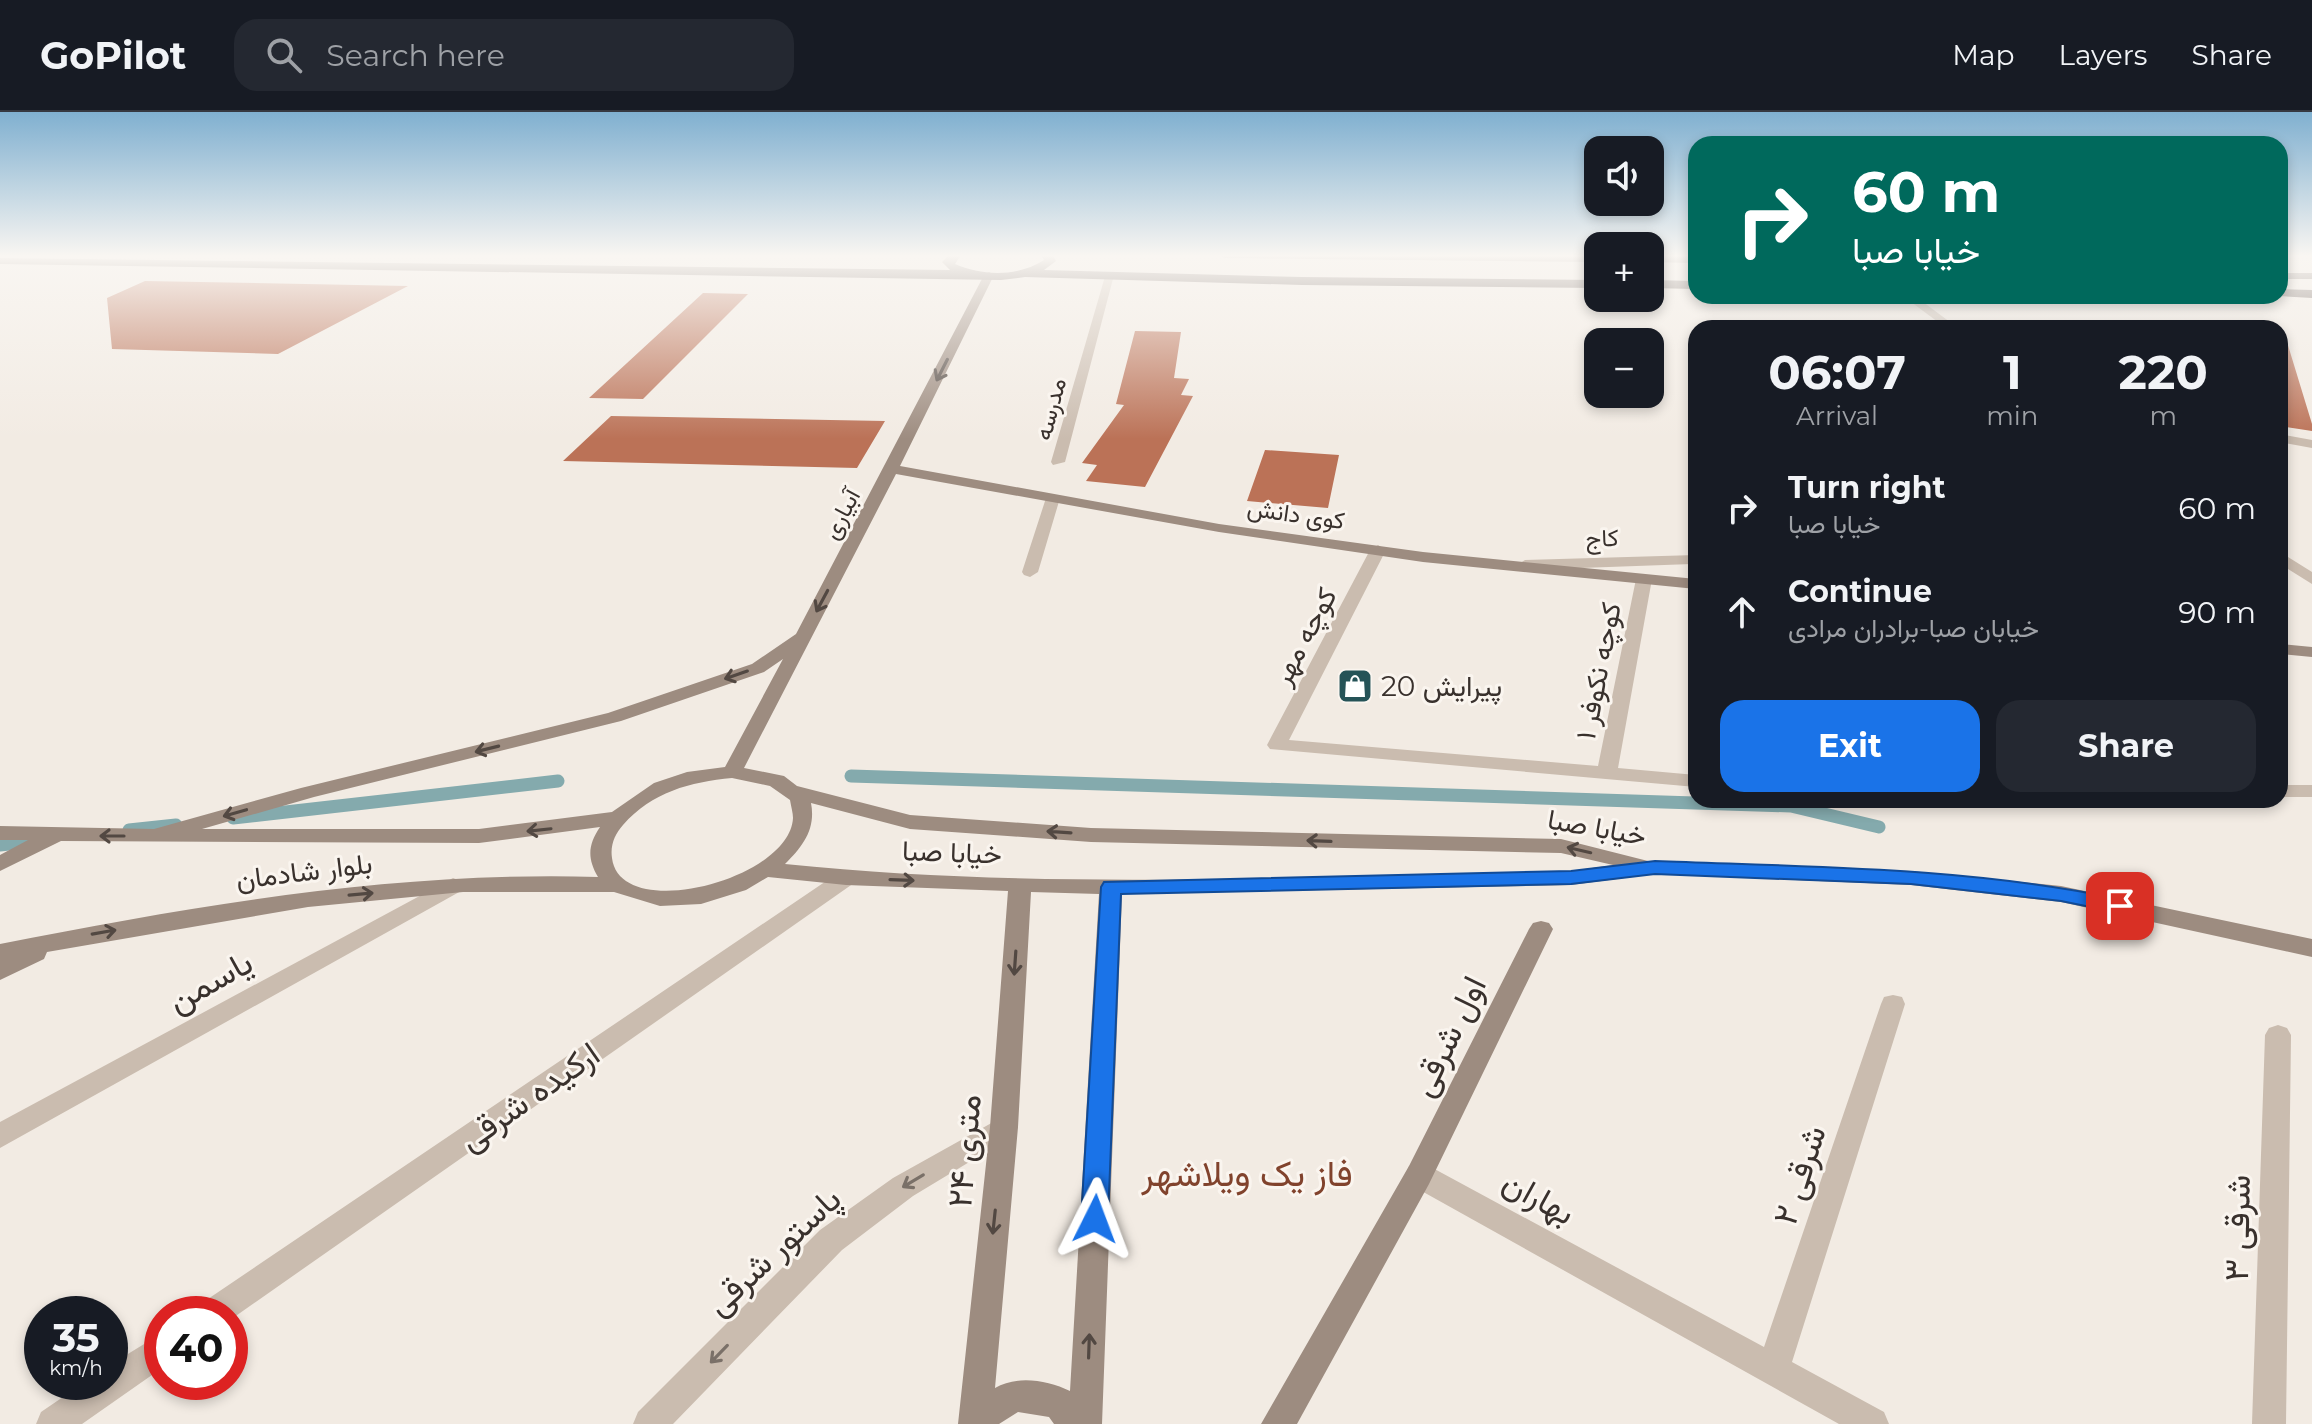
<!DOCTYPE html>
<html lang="en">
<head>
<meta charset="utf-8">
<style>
  :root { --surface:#171b24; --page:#242831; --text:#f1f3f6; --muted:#9ea1a6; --line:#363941; --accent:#1a73e8 }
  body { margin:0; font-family:Montserrat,Vazirmatn,sans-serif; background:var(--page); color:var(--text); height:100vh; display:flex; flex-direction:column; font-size:30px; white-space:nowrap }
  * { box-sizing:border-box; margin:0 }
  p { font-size:26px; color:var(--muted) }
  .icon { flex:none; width:44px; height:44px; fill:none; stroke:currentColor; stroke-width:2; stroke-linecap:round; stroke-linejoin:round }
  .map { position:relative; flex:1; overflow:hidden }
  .panel { position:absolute; left:1688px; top:208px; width:600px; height:488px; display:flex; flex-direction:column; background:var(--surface); border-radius:24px; box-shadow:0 4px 12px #0003 }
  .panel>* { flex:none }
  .top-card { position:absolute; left:1688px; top:24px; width:600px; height:168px; border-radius:24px; box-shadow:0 4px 12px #0003; background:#00695c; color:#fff; overflow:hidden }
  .fabs { position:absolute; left:1584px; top:24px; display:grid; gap:16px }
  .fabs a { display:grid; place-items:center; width:80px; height:80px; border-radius:16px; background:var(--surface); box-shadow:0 4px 12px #0003; font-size:40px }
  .speed { position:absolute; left:24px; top:1184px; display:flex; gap:16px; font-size:40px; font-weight:700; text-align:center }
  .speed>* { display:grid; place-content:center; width:104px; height:104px; border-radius:50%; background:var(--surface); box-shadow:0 4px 12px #0003; line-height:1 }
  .speed small { font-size:20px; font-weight:400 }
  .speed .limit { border:12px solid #d22; background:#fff; color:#111 }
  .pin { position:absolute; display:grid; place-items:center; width:68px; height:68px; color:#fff; margin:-34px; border-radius:16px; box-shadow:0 4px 12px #0006 }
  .me { position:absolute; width:88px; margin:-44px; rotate:3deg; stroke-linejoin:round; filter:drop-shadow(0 0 6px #0008) }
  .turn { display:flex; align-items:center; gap:28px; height:168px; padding:0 32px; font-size:36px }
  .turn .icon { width:104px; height:104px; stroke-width:2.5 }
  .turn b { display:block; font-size:56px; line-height:68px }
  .eta { display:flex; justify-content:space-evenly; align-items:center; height:136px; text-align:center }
  .eta b { font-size:48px; font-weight:700; line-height:56px }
  .cta { display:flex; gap:16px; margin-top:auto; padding:16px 32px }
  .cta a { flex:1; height:92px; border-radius:24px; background:var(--accent); color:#fff; font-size:32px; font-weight:700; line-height:92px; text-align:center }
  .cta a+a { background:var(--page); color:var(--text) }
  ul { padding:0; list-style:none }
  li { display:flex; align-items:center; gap:24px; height:104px; padding:0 32px }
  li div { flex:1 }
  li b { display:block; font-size:30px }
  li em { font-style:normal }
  header { display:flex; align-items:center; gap:48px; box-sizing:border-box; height:112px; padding:0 40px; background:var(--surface); border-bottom:2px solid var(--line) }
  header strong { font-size:38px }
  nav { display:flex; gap:44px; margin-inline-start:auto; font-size:28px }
  .search { width:560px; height:72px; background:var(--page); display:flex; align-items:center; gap:20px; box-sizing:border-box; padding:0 28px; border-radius:24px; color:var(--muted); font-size:30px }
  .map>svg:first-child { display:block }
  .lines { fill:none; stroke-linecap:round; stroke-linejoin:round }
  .stream { stroke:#84aaad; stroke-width:13 }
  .building { fill:#bb7257 }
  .street { fill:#cabcaf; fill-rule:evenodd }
  .secondary { fill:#9d8c80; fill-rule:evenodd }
  .highway { fill:#594b45; fill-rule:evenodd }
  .oneway { stroke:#524842 }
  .oneway2 { stroke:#7a7068 }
  .route { fill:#1a73e8; stroke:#114b97; stroke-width:2 }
  .labels { text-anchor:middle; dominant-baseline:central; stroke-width:6; stroke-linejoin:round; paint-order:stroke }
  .far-street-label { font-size:24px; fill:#39312d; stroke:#faf5ef }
  .street-label { font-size:28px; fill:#39312d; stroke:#faf5ef }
  .poi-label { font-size:28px; fill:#39312d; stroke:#faf5ef; text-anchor:start }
  .near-street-label { font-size:34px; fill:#39312d; stroke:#faf5ef }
  .near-neighbourhood-label { font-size:36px; fill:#81432d; stroke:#faf5ef }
</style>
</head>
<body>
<header>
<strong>GoPilot</strong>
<div class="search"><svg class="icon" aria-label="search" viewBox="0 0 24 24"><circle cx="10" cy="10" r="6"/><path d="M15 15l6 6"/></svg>Search here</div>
<nav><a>Map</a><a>Layers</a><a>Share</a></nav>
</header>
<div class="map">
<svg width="2312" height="1312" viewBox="0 0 2312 1312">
  <rect width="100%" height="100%" fill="#f2ebe3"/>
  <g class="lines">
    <!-- stream -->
    <path class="stream" d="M 851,664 L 1791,694 L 1879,715
      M 233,706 L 558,669
      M 129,718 L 176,713
      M 0,733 L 37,729"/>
  </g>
  <!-- building -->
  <path class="building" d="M 145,169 L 408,174 L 278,242 L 112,237 L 107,186 Z
    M 703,181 L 748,182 L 643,287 L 589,286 Z
    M 1135,219 L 1181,220 L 1174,266 L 1189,267 L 1181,283 L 1193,284 L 1145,375 L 1086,369 L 1097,353 L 1082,351 L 1124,293 L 1116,292 Z
    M 2287,230 L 2312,312 L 2312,319 L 2280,314 L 2280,232 Z
    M 611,304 L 885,309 L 857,356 L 563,349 Z
    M 1265,338 L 1339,343 L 1328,396 L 1247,389 Z"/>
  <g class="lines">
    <!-- street -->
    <path class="street" d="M 1106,161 L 1114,163 L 1065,350 L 1053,353 L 1051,350 Z
      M 1903,184 L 1915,184 L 1958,216 L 1946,216 Z
      M 2280,322 L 2312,328 L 2312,336 L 2280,330 Z
      M 1053,382 L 1060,386 L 1038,460 L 1030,465 L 1024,463 L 1022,460 L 1046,386 Z
      M 1378,433 L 1386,438 L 1289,628 L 1598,654 L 1636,467 L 1644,462 L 1652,467 L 1618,656 L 1696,663 L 1696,675 L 1270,637 L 1267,633 L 1370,438 Z
      M 2280,440 L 2312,460 L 2312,472 L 2280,452 Z
      M 1696,443 L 1696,451 L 1692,452 L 1525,458 L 1517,453 L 1525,448 Z
      M 2280,673 L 2312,673 L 2312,685 L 2280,685 Z
      M 846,759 L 854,761 L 857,766 L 854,771 L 230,1208 L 230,1202 L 197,1202 L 202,1191 L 838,761 Z
      M 453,766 L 461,769 L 464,774 L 461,779 L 0,1036 L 0,1010 Z
      M 1893,883 L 1902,885 L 1905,892 L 1792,1250 L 1884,1300 L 1889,1312 L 1839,1312 L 1409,1072 L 1405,1063 L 1409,1054 L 1419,1051 L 1429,1054 L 1764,1235 L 1881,892 L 1884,885 Z
      M 2278,913 L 2287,916 L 2291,923 L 2286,1312 L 2252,1312 L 2265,923 L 2269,916 Z
      M 1004,1004 L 1014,1007 L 1018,1015 L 1014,1023 L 913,1084 L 842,1138 L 673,1312 L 633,1312 L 638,1300 L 820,1118 L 893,1066 Z
      M 162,1221 L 162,1256 L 82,1312 L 36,1312 L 41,1300 L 85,1270 L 110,1270 L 110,1253 Z"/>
    <!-- secondary -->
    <path class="secondary" d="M 989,160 L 994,163 L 900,354 L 1219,412 L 1423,440 L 1696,467 L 1696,477 L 1423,450 L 1219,420 L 896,362 L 744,656 L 784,664 L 797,674 L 910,703 L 1091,716 L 1561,727 L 1648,749 L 1911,759 L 2061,774 L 2312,827 L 2312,845 L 2061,790 L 1911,773 L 1655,762 L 1571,773 L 1122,782 L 1102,1312 L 1054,1312 L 1049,1305 L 1018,1300 L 999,1312 L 958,1312 L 990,1015 L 1008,779 L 846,773 L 768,765 L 746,778 L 701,792 L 660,794 L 614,780 L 463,780 L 308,795 L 47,840 L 44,847 L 0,868 L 0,832 C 198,793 396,759 598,765 C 587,746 588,733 600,715 L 479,731 L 61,729 L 0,759 L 0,743 L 28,728 L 0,728 L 0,714 L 154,717 L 301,676 L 608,601 L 752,552 L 796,522 L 984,163 ZM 783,547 L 725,655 L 687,660 L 654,671 L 612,700 L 479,717 L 202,717 L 314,685 L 621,609 L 764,560 ZM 732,666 L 770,674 L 790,688 C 791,694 793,701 793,706 C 790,768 620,812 612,746 C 610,733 615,722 623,713 C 652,680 690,670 732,666 ZM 811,691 L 910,717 L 1091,730 L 1561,741 L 1613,753 L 1571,759 C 1310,764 1045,779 785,752 C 803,734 816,717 811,691 ZM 1031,780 L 1099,782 L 1070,1279 C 1047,1268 1017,1263 995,1276 L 1018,1015 Z
      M 2280,532 L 2312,535 L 2312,545 L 2280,542 Z
      M 1541,809 L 1549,811 L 1553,817 L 1429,1072 L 1297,1312 L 1261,1312 L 1409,1054 L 1529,817 L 1533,811 Z"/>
    <!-- highway -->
    <path class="highway" d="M 949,143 L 961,143 L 955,152 C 982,164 1018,165 1044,148 L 1041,143 L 1053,143 L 1056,149 L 1044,158 L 1302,165 L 1598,168 L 1598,176 L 1302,173 L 1025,165 L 1001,168 L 0,152 L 0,146 L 950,158 L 942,150 Z
      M 1219,143 L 1598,144 L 1598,150 L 1225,146 Z
      M 1650,144 L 1696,145 L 1696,151 L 1650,150 Z
      M 2280,161 L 2312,161 L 2312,167 L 2280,167 Z
      M 1650,168 L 1696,169 L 1696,177 L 1650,176 Z
      M 2280,177 L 2312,178 L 2312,186 L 2278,184 Z"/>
  </g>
  <!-- one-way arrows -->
  <defs><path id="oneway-shaft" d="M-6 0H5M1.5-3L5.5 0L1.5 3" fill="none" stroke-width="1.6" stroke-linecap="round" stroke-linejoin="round" transform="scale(2)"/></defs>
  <g class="oneway">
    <use href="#oneway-shaft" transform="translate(942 258) rotate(117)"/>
    <use href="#oneway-shaft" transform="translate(822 489) rotate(118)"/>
    <use href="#oneway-shaft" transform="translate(736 563) rotate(161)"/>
    <use href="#oneway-shaft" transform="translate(487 637) rotate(166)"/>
    <use href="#oneway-shaft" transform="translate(235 701) rotate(164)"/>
    <use href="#oneway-shaft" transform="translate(539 718) rotate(174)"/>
    <use href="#oneway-shaft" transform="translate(1059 720) rotate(-176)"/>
    <use href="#oneway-shaft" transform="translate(112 724) rotate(-180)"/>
    <use href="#oneway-shaft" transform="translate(1319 729) rotate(-178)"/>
    <use href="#oneway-shaft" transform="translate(1579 738) rotate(-167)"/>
    <use href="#oneway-shaft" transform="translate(902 768) rotate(2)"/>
    <use href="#oneway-shaft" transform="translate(361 782) rotate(-5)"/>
    <use href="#oneway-shaft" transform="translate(104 820) rotate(-10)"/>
    <use href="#oneway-shaft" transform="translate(1015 851) rotate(94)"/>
    <use href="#oneway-shaft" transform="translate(994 1110) rotate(96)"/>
    <use href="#oneway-shaft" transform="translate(1089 1234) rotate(-88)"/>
  </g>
  <g class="oneway2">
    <use href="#oneway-shaft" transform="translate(913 1069) rotate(149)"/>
    <use href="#oneway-shaft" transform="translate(719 1242) rotate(134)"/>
  </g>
  <!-- sky -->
  <linearGradient id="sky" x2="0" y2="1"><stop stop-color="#80b0d0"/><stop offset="0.44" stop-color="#f9f6f2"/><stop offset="1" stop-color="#f9f6f2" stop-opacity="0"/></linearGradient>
  <rect width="2312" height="327" fill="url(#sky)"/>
  <!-- route -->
  <path class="route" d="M 1655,749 C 1810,755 1967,755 2120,787 L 2127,789 L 2130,794 L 2127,799 L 2120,801 L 2061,789 L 1911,772 L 1655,762 L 1571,772 L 1121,782 L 1108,1107 L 1104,1115 L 1095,1118 L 1085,1115 L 1081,1107 L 1101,775 L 1104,770 L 1571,759 Z"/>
  <!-- icons -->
  <defs>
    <symbol id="shop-square" viewBox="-11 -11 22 22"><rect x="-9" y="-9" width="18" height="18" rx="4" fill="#255357" stroke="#faf5ef"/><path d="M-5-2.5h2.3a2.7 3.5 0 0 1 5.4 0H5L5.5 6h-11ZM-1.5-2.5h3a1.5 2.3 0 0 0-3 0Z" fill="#fff"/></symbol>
  </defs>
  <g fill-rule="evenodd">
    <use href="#shop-square" x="1335" y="554" width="40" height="40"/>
  </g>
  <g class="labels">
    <!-- far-street labels -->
    <g class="far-street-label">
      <text transform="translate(1050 297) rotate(-75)">مدرسه</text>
      <text transform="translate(841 402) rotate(-62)">آبیاری</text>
      <text transform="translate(1296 402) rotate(8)">کوی دانش</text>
      <text transform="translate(1602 426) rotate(-2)">کاج</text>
    </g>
    <!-- street labels -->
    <g class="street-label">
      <text transform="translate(1304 524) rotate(-62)">کوچه مهر</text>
      <text transform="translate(1598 559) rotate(-79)">کوچه نکوفر ۱</text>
      <text transform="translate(1597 715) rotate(10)">خیابا صبا</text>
      <text transform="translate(952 740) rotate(2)">خیابا صبا</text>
      <text transform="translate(304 759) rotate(-7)">بلوار شادمان</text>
    </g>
    <!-- poi labels -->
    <g class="poi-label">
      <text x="1381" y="574">پیرایش 20</text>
    </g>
    <!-- near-street labels -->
    <g class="near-street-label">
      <text transform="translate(210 869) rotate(-29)">یاسمن</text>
      <text transform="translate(1448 924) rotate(-64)">اول شرقی</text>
      <text transform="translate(529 984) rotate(-35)">ارکیده شرقی</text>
      <text transform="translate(964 1039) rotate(-85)">۲۴ متری</text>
      <text transform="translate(1799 1063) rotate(-72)">۲ شرقی</text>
      <text transform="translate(1539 1085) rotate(29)">بهاران</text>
      <text transform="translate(2237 1116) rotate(-89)">۳ شرقی</text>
      <text transform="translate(773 1139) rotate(-43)">پاستور شرقی</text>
    </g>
    <!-- near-neighbourhood labels -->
    <g class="near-neighbourhood-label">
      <text x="1247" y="1061">فاز یک ویلاشهر</text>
    </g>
  </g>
</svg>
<div class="fabs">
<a><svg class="icon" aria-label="sound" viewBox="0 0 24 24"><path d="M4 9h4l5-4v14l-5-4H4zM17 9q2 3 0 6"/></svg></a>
<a>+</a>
<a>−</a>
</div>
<div class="speed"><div>35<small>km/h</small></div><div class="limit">40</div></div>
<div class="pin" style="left:2120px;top:794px;background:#d93025"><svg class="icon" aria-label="arrive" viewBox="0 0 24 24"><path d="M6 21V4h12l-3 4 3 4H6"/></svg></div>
<svg class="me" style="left:1095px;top:1107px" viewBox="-20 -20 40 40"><path d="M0-17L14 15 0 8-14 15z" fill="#1a73e8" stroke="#fff" stroke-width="4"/></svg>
<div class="top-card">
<div class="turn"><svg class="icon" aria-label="right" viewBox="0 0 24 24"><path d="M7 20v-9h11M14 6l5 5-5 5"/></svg><div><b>60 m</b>خیابا صبا</div></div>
</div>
<section class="panel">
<div class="eta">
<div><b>06:07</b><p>Arrival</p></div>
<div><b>1</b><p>min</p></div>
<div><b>220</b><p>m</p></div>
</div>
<ul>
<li><svg class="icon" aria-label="right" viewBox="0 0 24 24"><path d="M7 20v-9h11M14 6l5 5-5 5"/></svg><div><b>Turn right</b><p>خیابا صبا</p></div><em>60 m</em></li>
<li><svg class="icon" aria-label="ahead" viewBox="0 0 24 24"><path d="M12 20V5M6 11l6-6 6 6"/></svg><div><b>Continue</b><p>خیابان صبا-برادران مرادی</p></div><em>90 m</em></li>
</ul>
<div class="cta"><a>Exit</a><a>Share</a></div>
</section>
</div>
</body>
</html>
